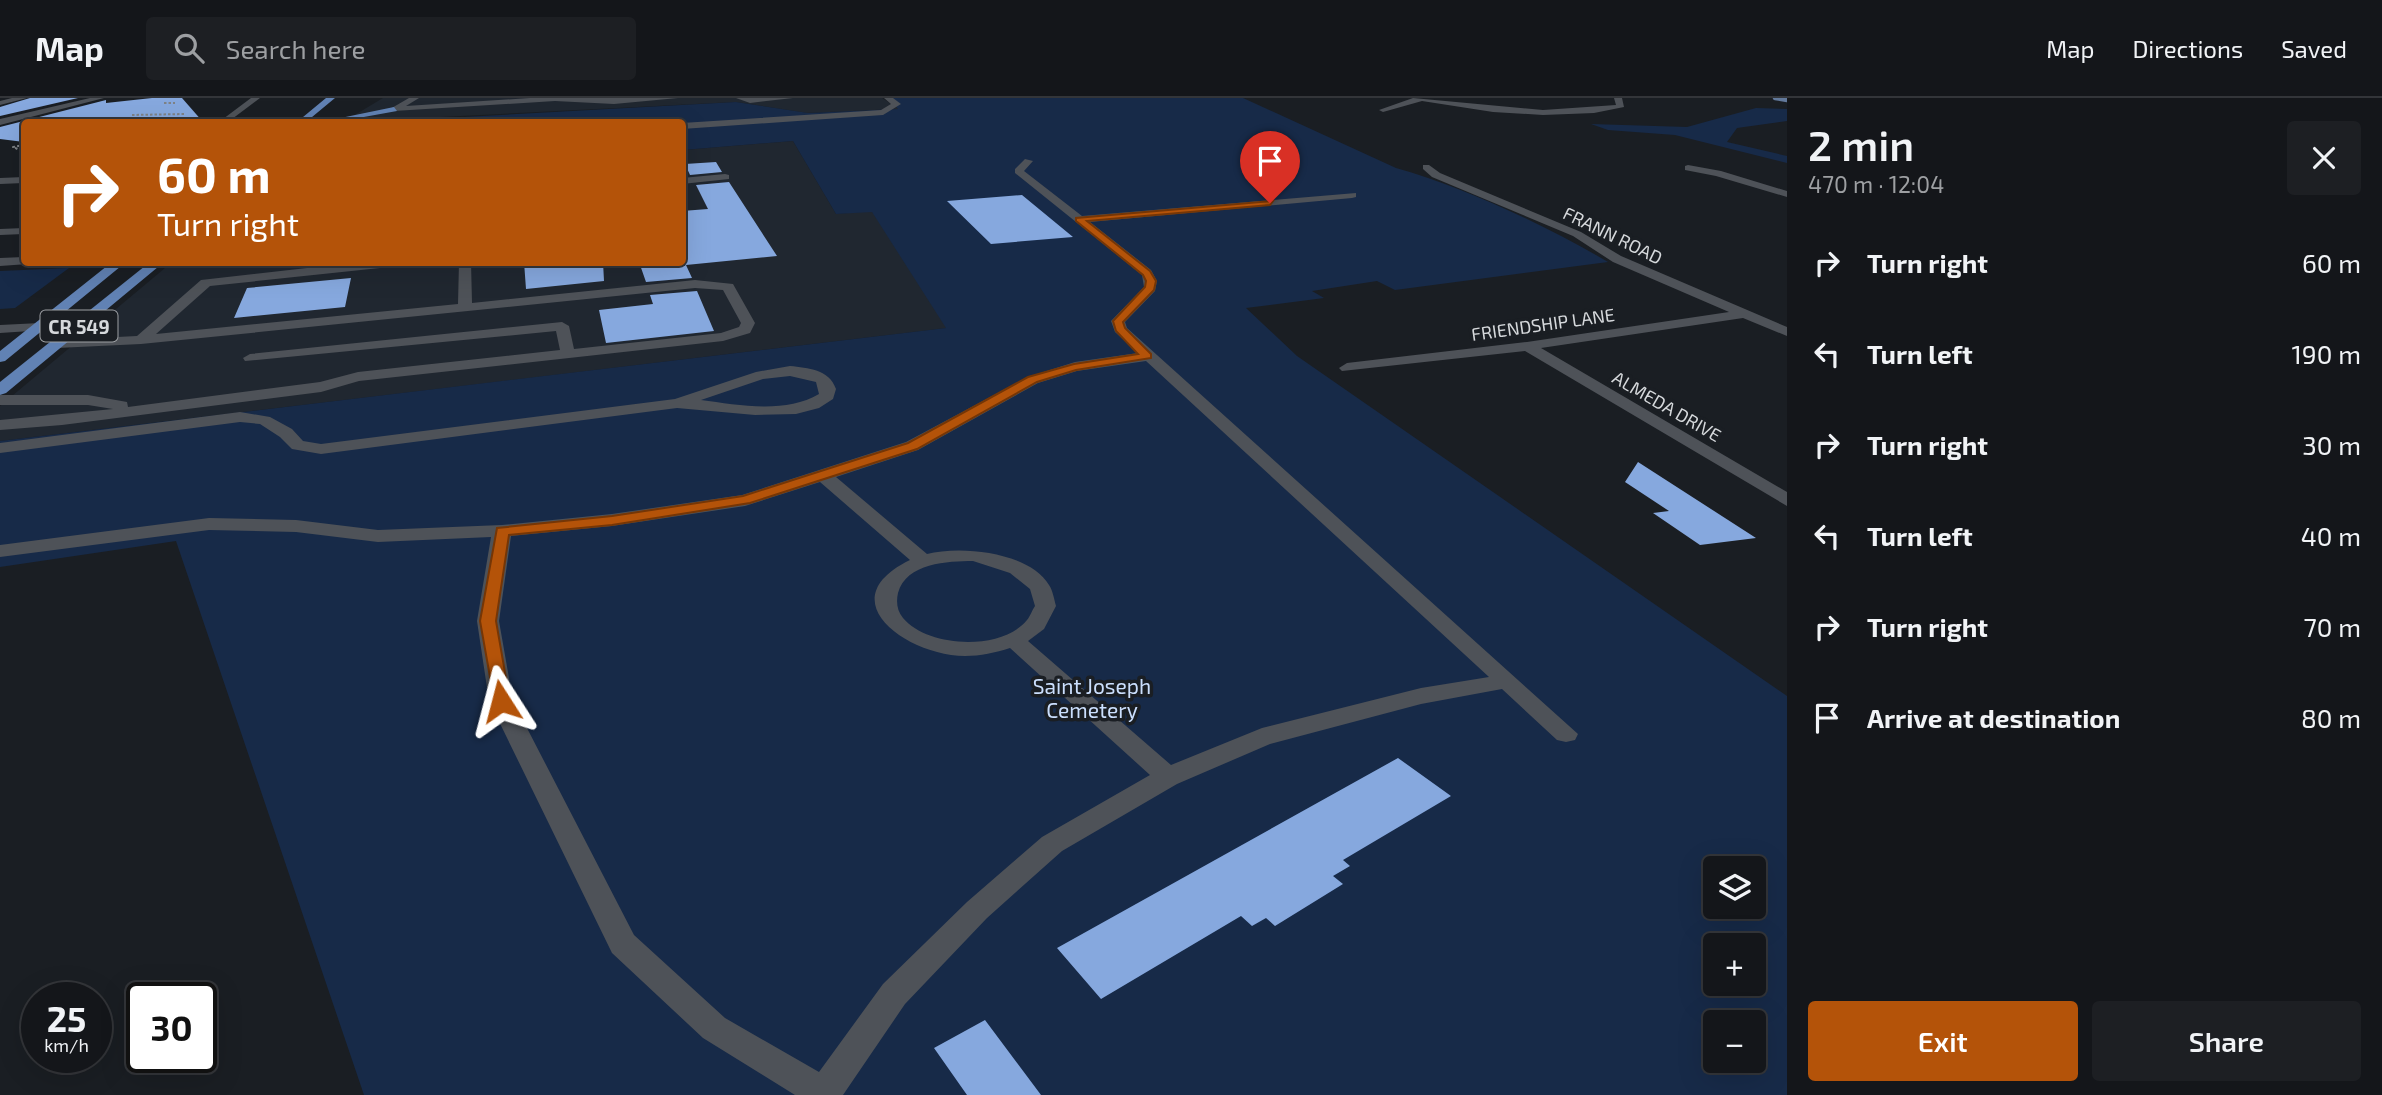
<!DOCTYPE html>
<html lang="en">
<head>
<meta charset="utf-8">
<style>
  :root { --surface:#14161a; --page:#1d1f23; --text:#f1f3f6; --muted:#9d9fa2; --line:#333539; --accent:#b45309 }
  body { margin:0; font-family:"Exo 2",sans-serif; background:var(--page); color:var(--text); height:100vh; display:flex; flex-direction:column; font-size:26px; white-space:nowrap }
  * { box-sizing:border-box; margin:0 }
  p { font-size:23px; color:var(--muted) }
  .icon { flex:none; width:38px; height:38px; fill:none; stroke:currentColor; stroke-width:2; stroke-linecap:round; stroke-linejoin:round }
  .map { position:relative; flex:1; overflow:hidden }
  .side { display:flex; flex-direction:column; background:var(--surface); width:595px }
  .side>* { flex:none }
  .hud { position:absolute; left:21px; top:21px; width:665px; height:147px; border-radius:7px; box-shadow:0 7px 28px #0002,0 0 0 2px var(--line); background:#b45309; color:#fff; overflow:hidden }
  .controls { position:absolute; left:1703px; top:758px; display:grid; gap:14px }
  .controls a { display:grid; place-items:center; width:63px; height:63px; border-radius:7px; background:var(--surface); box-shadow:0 7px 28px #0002,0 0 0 2px var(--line); font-size:35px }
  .speed { position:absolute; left:21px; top:884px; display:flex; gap:14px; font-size:35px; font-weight:700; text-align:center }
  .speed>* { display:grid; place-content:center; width:91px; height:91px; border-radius:50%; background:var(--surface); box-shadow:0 7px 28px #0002,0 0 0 2px var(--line); line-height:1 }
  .speed small { font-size:18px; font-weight:400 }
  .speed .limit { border:4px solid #111; border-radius:10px; background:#fff; color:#111 }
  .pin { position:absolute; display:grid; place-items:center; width:60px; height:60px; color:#fff; margin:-72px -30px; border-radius:50% 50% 50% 0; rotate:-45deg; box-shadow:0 0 7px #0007 }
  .pin .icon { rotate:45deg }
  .me { position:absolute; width:77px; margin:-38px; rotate:351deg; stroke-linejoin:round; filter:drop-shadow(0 0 5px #0008) }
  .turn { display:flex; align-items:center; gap:24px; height:147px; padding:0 21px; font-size:32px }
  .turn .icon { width:91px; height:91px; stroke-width:2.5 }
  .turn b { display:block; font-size:49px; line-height:60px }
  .round { display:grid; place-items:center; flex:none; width:74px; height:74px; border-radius:7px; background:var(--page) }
  .head { display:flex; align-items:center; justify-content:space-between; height:119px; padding:0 21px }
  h1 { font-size:42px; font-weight:600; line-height:52px }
  .cta { display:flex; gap:14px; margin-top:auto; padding:14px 21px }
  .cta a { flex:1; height:80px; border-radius:7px; background:var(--accent); color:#fff; font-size:28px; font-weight:600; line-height:80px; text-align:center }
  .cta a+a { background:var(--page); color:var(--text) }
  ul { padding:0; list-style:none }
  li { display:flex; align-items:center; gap:21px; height:91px; padding:0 21px }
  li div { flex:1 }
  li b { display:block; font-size:26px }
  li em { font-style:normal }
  header { display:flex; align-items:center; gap:42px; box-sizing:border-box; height:98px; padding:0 35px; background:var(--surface); border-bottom:2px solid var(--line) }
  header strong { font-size:33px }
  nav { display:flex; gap:38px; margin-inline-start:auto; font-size:24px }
  .search { width:490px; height:63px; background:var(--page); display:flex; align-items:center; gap:18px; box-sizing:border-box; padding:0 24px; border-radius:7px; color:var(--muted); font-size:26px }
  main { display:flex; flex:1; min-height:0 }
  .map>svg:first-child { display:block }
  .built { fill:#202730 }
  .green { fill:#172a48; fill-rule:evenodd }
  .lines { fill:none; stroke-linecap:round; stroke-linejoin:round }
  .stream { stroke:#62799b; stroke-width:4.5 }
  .building { fill:#86a8de }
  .path { stroke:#7e8286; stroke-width:2; stroke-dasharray:2.5 2; stroke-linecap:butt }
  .minor { fill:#4e5258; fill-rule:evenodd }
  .major { fill:#6182b4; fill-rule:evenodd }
  .route { fill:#b45309; stroke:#753606; stroke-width:2 }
  .labels { text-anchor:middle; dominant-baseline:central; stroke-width:7; stroke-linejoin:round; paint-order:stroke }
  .far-street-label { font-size:18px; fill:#d5d8db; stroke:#1a1e23 }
  .shield { fill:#1a1e23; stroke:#9da0a4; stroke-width:2 }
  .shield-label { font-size:19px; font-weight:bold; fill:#d5d8db }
  .park-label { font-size:21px; fill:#cbdffd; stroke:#1a1e23 }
</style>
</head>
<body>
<header>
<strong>Map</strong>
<div class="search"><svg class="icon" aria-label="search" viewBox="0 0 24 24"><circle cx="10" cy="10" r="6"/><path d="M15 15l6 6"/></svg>Search here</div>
<nav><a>Map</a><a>Directions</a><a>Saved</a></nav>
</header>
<main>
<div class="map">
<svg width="1787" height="997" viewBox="0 0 1787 997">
  <rect width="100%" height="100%" fill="#1a1e23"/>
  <!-- built -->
  <path class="built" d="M 383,0 L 882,0 L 899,11 L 807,15 L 736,4 L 343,24 Z
    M 793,43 L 836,116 L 872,113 L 947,230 L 0,343 L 0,308 L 171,165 L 682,164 L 683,52 Z"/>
  <!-- green -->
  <path class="green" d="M 888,0 L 1243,0 L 1396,70 C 1464,89 1547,128 1608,164 L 1395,192 L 1377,183 L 1312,193 L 1324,200 L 1246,210 L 1297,258 L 1787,598 L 1787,997 L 364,997 L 176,443 L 0,469 L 0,343 L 946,230 L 872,114 L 836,116 L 793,43 L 683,52 L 682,24 L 480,24 L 478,22 L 372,24 L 736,4 L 808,15 L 898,11 ZM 1715,770 L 1754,770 L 1754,808 L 1715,808 ZM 1715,847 L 1754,847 L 1754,886 L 1715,886 ZM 1715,924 L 1754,924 L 1754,962 L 1715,962 Z
    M 1756,10 L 1787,11 L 1787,23 L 1737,30 L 1727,44 L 1787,58 L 1787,65 L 1675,37 L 1608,32 L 1591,26 L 1687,29 Z
    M 69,170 L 15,210 L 0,211 L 0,173 Z"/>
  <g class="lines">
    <!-- stream -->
    <path class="stream" d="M 1775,0 L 1787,2"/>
  </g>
  <!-- building -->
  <path class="building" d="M 30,0 L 78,0 L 0,18 L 0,9 Z
    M 152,0 L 182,0 L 203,24 L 24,24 L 24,44 L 0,41 L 0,29 L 106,2 L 106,5 Z
    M 716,64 L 722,74 L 690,77 L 685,66 Z
    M 729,84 L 777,158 L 686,167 L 692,180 L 646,184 L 639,164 L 682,164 L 682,113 L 708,111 L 696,87 Z
    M 1022,97 L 1073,139 L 991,146 L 947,103 Z
    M 524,164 L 603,164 L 604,183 L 526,191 Z
    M 351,180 L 345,209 L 234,220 L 247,190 Z
    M 697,193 L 714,233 L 606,245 L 599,212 L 653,206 L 650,197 Z
    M 1638,364 L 1756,440 L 1700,447 L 1653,415 L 1669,413 L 1625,384 Z
    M 1398,660 L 1451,698 L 1343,762 L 1350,768 L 1333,778 L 1343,786 L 1275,828 L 1266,820 L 1252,828 L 1241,818 L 1101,901 L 1057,850 Z
    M 985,922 L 1041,997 L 967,997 L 934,950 Z"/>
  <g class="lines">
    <!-- path -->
    <path class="path" d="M 164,5 L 175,5
      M 132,17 L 186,16
      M 24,47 L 13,49 L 24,54"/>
    <!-- minor -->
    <path class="minor" d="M 12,0 L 27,0 L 0,7 L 0,3 Z
      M 90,0 L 104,0 L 0,27 L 0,21 Z
      M 251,0 L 260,0 L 228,24 L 219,24 Z
      M 409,0 L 419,0 L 406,8 L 530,0 L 678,0 L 614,6 L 555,3 L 394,13 L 390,11 Z
      M 736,0 L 793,0 L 750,5 Z
      M 884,0 L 893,0 L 901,6 L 883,17 L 682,31 L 682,25 L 881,12 L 891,6 Z
      M 1413,0 L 1543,12 L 1616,7 L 1614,0 L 1622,0 L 1624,9 L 1594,15 L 1543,17 L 1493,14 L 1422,3 L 1383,14 L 1379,12 Z
      M 1025,61 L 1033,63 L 1024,73 L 1082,118 L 1356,95 L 1356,99 L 1352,100 L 1090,124 L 1151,172 L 1157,183 L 1155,193 L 1125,224 L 1127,230 L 1578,636 L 1575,642 L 1566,644 L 1557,642 L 1502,591 L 1421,606 L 1270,646 L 1177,686 L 1062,753 L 987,820 L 905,906 L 843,997 L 795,997 L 703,940 L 612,855 L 489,603 L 477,523 L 491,439 L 378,444 L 296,434 L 209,432 L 0,459 L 0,447 L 209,420 L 296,422 L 378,432 L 502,427 L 612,416 L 742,397 L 906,344 L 1028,279 L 1075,264 L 1138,255 L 1115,234 L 1111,223 L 1144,189 L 1142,177 L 1015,75 L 1015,71 ZM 1146,263 L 1489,579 L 1421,590 L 1262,630 L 1171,667 L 1028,543 L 1044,531 L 1056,508 C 1054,501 1053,493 1049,487 C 1029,454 961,447 927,456 L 836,379 L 918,352 L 1038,285 L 1077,273 ZM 820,384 L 910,462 C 834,499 896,549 951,557 C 971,560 991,556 1010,550 L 1150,677 L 1042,739 L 967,804 L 883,886 L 819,974 L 725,920 L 634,837 L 513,603 L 499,523 L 511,438 L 612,428 L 745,408 ZM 973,463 L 1010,475 L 1030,491 L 1035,508 C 1032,512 1030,519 1027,522 C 1002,553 928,550 903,520 C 897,513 896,504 898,495 C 906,465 948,463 973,463 Z
      M 1423,67 L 1429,67 L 1440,75 L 1581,134 L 1621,158 L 1787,229 L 1787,238 L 1743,220 L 1541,250 L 1787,394 L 1787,408 L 1525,253 L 1342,273 L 1339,270 L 1347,265 L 1527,244 L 1729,214 L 1613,164 L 1573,138 L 1432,79 L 1423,71 Z
      M 1688,67 L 1721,73 L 1787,93 L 1787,99 L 1716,78 L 1685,72 L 1685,68 Z
      M 725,76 L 729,77 L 729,81 L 682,86 L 682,80 Z
      M 24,79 L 24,85 L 0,86 L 0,80 Z
      M 24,130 L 24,136 L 0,137 L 0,131 Z
      M 24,159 L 24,164 L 28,166 L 0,168 L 0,160 Z
      M 360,164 L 405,164 L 399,168 L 210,188 L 156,236 L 458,206 L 459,164 L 471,164 L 472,205 L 695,182 L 733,186 L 755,225 L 750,235 L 723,243 L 359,283 L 321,294 L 62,327 L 0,332 L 0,322 L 113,311 L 88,307 L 0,307 L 0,297 L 88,297 L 127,304 L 128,309 L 320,284 L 358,274 L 560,252 L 556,233 L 245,263 L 243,260 L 250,256 L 562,224 L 569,228 L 574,251 L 721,235 L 739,229 L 741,225 L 723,192 L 695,190 L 141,246 L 57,250 L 50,246 L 57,242 L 137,238 L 201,182 Z
      M 40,225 L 45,226 L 45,232 L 0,235 L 0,227 Z
      M 790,268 C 808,270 829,271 836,291 L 833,301 L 819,310 L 796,316 L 755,317 L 677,310 L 321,356 L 292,351 L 280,339 L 260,326 L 240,324 L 0,355 L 0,345 L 240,314 L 270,319 L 292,331 L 303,343 L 321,346 L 675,301 L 756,274 ZM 790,278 L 816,284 L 819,296 C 785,316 739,307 701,302 L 763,281 Z"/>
    <!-- major -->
    <path class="major" d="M 326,0 L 335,0 L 306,24 L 297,24 Z
      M 394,9 L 397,13 L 336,24 L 326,23 Z
      M 112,164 L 126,164 L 5,263 L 0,264 L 0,253 Z
      M 150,164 L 164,164 L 6,295 L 0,297 L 0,284 Z"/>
  </g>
  <!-- route -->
  <path class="route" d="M 1273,103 L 1270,107 L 1087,123 L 1150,173 L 1156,183 L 1154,192 L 1123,224 L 1125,230 L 1151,256 L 1151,260 L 1076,272 L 1037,284 L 917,351 L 750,405 L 612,427 L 509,437 L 496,523 L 510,603 L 507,607 L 495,607 L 480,523 L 497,430 L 612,418 L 743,398 L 908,345 L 1028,279 L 1074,266 L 1138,256 L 1116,233 L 1113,223 L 1145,189 L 1146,183 L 1143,177 L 1076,123 L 1076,120 Z"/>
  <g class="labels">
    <!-- far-street labels -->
    <g class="far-street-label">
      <text transform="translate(1613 137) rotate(26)">FRANN ROAD</text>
      <text transform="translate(1543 226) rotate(-8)">FRIENDSHIP LANE</text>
      <text transform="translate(1667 308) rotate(30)">ALMEDA DRIVE</text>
    </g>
    <!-- shield labels -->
    <rect class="shield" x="40.5" y="212.5" width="77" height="31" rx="5"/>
    <g class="shield-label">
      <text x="79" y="228">CR 549</text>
    </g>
    <!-- park labels -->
    <g class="park-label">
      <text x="1092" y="587">Saint Joseph<tspan x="1092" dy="24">Cemetery</tspan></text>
    </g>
  </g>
</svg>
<div class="controls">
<a><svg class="icon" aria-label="layers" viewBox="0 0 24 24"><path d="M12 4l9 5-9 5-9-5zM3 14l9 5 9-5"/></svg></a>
<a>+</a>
<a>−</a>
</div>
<div class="speed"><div>25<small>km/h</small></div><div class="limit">30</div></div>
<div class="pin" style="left:1270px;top:105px;background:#d93025"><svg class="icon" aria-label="arrive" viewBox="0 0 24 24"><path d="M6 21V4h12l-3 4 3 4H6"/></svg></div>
<svg class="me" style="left:501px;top:603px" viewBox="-20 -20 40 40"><path d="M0-17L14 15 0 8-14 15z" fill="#b45309" stroke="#fff" stroke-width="4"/></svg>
<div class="hud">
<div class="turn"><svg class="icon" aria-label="right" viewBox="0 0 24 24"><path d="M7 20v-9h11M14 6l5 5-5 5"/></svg><div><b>60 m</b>Turn right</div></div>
</div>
</div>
<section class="side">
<div class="head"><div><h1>2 min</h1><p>470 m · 12:04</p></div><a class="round"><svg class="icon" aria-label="close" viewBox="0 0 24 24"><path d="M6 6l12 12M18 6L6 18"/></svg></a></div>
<ul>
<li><svg class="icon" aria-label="right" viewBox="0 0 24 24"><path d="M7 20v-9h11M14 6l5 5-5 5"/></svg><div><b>Turn right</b></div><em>60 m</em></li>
<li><svg class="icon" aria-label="left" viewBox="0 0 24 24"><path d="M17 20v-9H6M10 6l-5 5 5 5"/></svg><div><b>Turn left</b></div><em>190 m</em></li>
<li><svg class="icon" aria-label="right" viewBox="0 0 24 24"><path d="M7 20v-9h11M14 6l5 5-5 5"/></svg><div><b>Turn right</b></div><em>30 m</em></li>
<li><svg class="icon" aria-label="left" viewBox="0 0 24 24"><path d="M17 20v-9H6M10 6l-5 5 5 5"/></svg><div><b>Turn left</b></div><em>40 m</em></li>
<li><svg class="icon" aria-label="right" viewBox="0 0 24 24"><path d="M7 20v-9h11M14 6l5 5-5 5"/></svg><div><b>Turn right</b></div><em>70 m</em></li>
<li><svg class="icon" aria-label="arrive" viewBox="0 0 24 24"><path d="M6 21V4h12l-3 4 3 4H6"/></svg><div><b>Arrive at destination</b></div><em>80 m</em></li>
</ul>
<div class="cta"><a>Exit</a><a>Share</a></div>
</section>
</main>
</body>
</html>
